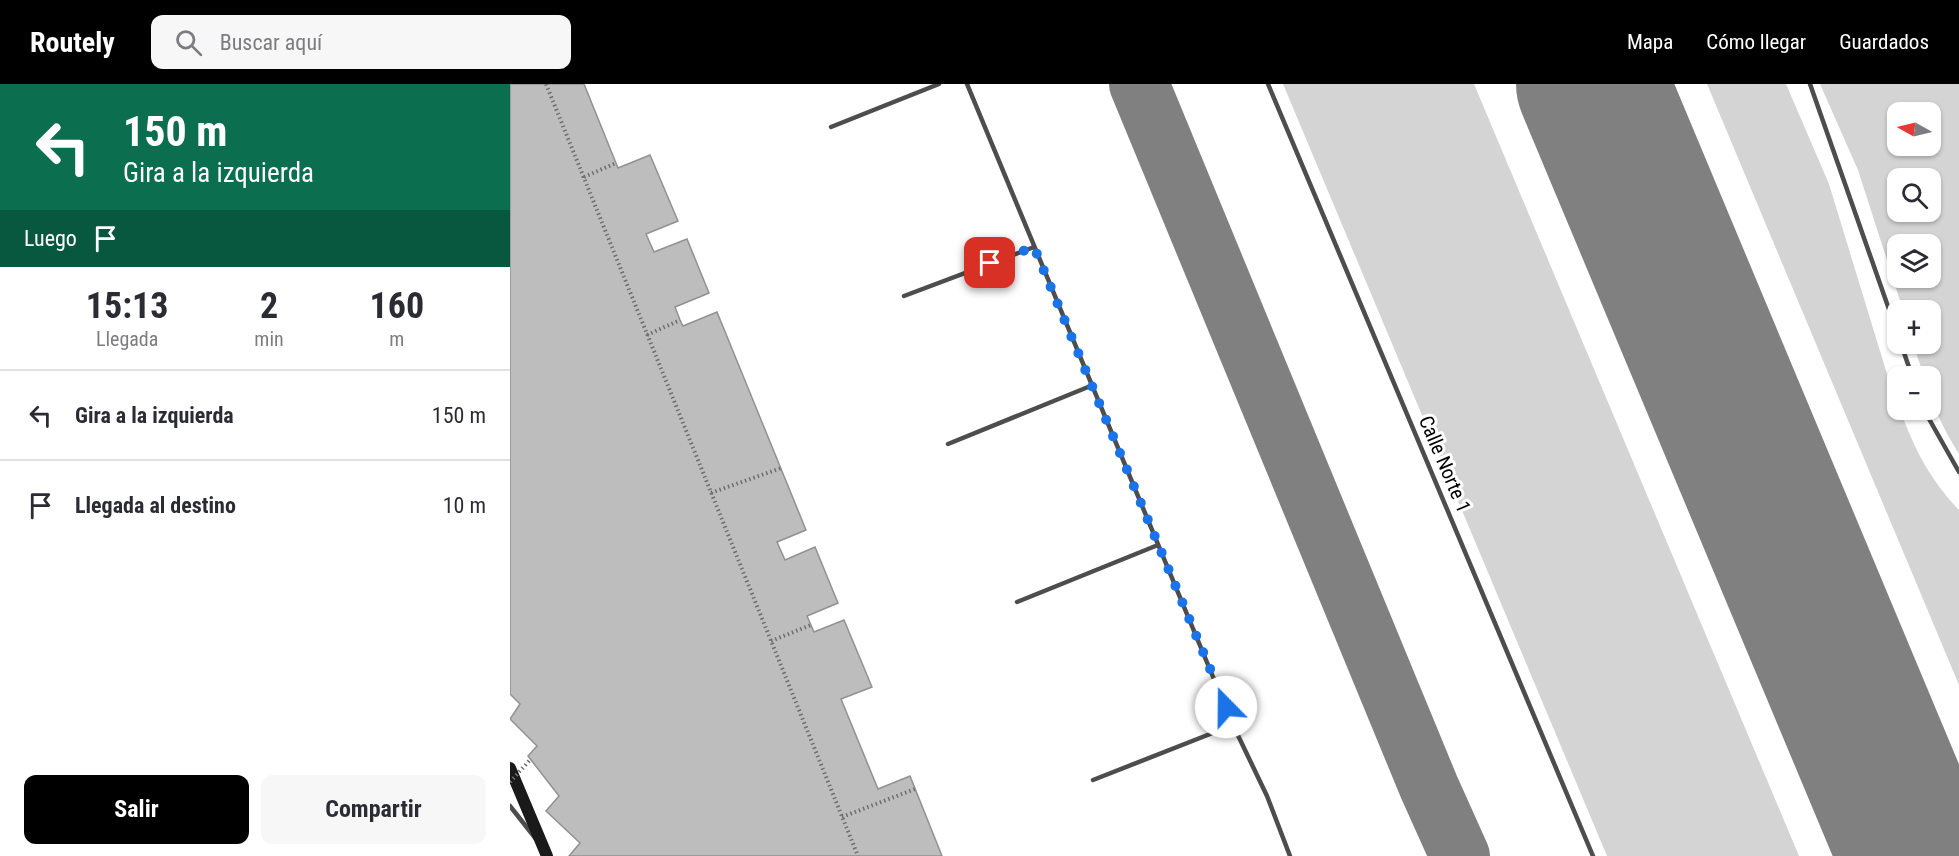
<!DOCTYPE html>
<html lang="es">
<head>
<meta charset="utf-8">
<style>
  :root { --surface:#fff; --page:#f7f7f7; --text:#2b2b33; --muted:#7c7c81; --line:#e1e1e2; --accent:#000 }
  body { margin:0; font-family:"Roboto Condensed",sans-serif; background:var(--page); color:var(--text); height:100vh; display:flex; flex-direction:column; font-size:22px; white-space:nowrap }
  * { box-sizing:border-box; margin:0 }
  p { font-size:20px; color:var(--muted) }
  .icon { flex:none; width:33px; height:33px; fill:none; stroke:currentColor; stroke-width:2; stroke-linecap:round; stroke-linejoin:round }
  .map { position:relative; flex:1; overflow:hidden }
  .panel { display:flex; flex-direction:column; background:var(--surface); width:510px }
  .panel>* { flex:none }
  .hud { background:#0b6e4f; color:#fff; overflow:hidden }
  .needle { width:39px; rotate:278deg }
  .controls { position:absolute; left:1377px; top:18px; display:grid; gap:12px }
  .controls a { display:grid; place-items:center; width:54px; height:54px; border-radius:12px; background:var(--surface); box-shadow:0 2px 4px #0004; font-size:30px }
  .pin { position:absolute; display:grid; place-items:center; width:51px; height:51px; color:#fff; margin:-26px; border-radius:12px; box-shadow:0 3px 9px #0006 }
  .me { position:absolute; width:66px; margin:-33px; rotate:338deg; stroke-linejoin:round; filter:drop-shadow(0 0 4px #0008) }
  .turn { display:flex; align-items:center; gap:21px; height:126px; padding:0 24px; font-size:27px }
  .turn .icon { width:78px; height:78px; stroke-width:2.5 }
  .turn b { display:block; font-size:42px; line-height:51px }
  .then { display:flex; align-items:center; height:57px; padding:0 24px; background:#0003; gap:12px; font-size:22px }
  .eta { display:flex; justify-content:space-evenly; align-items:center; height:102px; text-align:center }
  .eta b { font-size:36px; font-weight:700; line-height:42px }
  .primary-button { display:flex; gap:12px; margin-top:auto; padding:12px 24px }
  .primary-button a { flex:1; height:69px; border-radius:12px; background:var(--accent); color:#fff; font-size:24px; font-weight:700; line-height:69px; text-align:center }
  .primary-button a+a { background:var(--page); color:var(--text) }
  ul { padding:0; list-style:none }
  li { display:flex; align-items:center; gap:18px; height:90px; padding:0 24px; border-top:2px solid var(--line) }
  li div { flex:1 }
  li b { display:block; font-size:22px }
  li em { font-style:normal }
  header { display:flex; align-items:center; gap:36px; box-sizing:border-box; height:84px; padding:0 30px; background:var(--accent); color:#fff }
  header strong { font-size:28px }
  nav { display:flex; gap:33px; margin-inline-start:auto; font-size:21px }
  .search { width:420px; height:54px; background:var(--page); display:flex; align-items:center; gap:15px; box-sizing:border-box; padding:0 21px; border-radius:12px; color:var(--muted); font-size:22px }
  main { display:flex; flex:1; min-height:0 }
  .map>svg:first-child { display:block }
  .green { fill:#d4d4d4; fill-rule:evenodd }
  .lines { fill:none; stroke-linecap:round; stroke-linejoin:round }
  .taxiway { stroke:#808080; stroke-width:60 }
  .runway { stroke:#808080; stroke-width:152 }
  .building { fill:#bdbdbd; stroke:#919191; stroke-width:1.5 }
  .path { stroke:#6f6f6f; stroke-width:4; stroke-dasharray:1.5 3; stroke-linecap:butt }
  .lane { stroke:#4d4d4d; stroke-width:4.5 }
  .secondary { stroke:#1a1a1a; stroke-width:12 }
  .path-bridge { stroke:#6f6f6f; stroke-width:4; stroke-dasharray:1.5 3; stroke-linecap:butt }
  .route { stroke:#1a73e8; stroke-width:10; stroke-dasharray:0 18 }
  .labels { text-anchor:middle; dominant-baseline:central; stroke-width:6; stroke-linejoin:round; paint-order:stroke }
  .street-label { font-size:20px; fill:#000; stroke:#fff }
</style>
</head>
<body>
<header>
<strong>Routely</strong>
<div class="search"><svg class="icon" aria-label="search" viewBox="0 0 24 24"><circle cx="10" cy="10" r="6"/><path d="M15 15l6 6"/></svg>Buscar aquí</div>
<nav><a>Mapa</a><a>Cómo llegar</a><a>Guardados</a></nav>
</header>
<main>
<section class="panel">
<div class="hud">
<div class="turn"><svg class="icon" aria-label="left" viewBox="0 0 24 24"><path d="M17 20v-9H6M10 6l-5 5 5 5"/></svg><div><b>150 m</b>Gira a la izquierda</div></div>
<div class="then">Luego<svg class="icon" aria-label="arrive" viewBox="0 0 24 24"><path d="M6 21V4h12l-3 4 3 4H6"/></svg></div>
</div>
<div class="eta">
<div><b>15:13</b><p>Llegada</p></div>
<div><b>2</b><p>min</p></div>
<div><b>160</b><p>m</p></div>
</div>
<ul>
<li><svg class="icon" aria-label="left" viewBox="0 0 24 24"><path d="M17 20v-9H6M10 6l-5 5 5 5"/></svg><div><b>Gira a la izquierda</b></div><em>150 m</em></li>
<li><svg class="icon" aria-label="arrive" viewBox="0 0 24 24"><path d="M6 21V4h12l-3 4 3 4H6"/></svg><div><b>Llegada al destino</b></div><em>10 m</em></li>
</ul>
<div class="primary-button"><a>Salir</a><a>Compartir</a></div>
</section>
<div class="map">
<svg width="1449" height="772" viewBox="0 0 1449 772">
  <rect width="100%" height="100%" fill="#fff"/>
  <!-- green -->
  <path class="green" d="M 773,0 L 964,0 L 1289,772 L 1097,772 Z
    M 1197,0 L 1276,0 L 1319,100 L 1388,326 L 1390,326 C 1405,366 1419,394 1449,426 L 1449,601 Z
    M 1310,0 L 1449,0 L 1449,370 C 1434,345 1420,322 1420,292 L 1414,292 L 1403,260 L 1420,260 L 1420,226 L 1393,226 L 1348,86 ZM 1388,28 L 1420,28 L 1420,62 L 1388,62 ZM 1388,94 L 1420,94 L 1420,128 L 1388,128 ZM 1420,160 L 1420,194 L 1388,194 L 1388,160 Z"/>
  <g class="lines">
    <!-- taxiway -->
    <path class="taxiway" d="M 629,0 L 919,703 L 950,772"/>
    <!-- runway -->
    <path class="runway" d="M 1082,0 L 1405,772"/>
  </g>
  <!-- building -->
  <path class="building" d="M 0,0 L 74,0 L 108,84 L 140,71 L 168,137 L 136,150 L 144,168 L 177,155 L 199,209 L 165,223 L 170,236 L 173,242 L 207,228 L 296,446 L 267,458 L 275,476 L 305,463 L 328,519 L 297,532 L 304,548 L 334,536 L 362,603 L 331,615 L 368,705 L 400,692 L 432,772 L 59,772 L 70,759 L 36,727 L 49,712 L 18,672 L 27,662 L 0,635 L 10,620 L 0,610 Z"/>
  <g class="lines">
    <!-- path -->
    <path class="path" d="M 36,0 L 348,772
      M 74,93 L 106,79
      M 137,251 L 170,236
      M 201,409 L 271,384
      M 261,557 L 301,541
      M 332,733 L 405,705"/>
    <!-- lane -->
    <path class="lane" d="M 457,0 L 723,641 L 757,712 L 780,772
      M 758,0 L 1083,772
      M 1300,0 L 1388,251
      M 321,43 L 429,0
      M 394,212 L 524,163
      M 1391,260 L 1402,292
      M 1414,326 L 1449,388
      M 438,360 L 583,301
      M 507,518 L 648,461
      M 583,696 L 723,641
      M 0,722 L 26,755"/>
    <!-- secondary -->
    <path class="secondary" d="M 0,684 L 37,772"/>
    <!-- path-bridge -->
    <path class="path-bridge" d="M 0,698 L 20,676"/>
  </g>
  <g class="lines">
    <!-- route -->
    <path class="route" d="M 480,179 L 524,163 L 716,623"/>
  </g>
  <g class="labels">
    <!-- street labels -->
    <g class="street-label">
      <text transform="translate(935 380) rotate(67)">Calle Norte 1</text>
    </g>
  </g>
</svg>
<div class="controls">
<a><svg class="needle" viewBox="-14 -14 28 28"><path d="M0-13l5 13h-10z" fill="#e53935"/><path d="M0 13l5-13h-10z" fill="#7c7c81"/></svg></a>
<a><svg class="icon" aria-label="search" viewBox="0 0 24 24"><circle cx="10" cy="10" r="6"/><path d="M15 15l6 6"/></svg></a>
<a><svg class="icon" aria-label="layers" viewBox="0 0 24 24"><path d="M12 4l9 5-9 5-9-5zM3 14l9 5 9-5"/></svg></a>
<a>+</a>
<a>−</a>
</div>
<div class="pin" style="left:480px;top:179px;background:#d93025"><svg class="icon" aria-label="arrive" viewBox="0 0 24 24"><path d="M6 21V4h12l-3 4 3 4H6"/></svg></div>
<svg class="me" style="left:716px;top:623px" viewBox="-20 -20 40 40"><circle r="19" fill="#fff"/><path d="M0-13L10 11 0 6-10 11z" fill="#1a73e8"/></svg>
</div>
</main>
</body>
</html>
